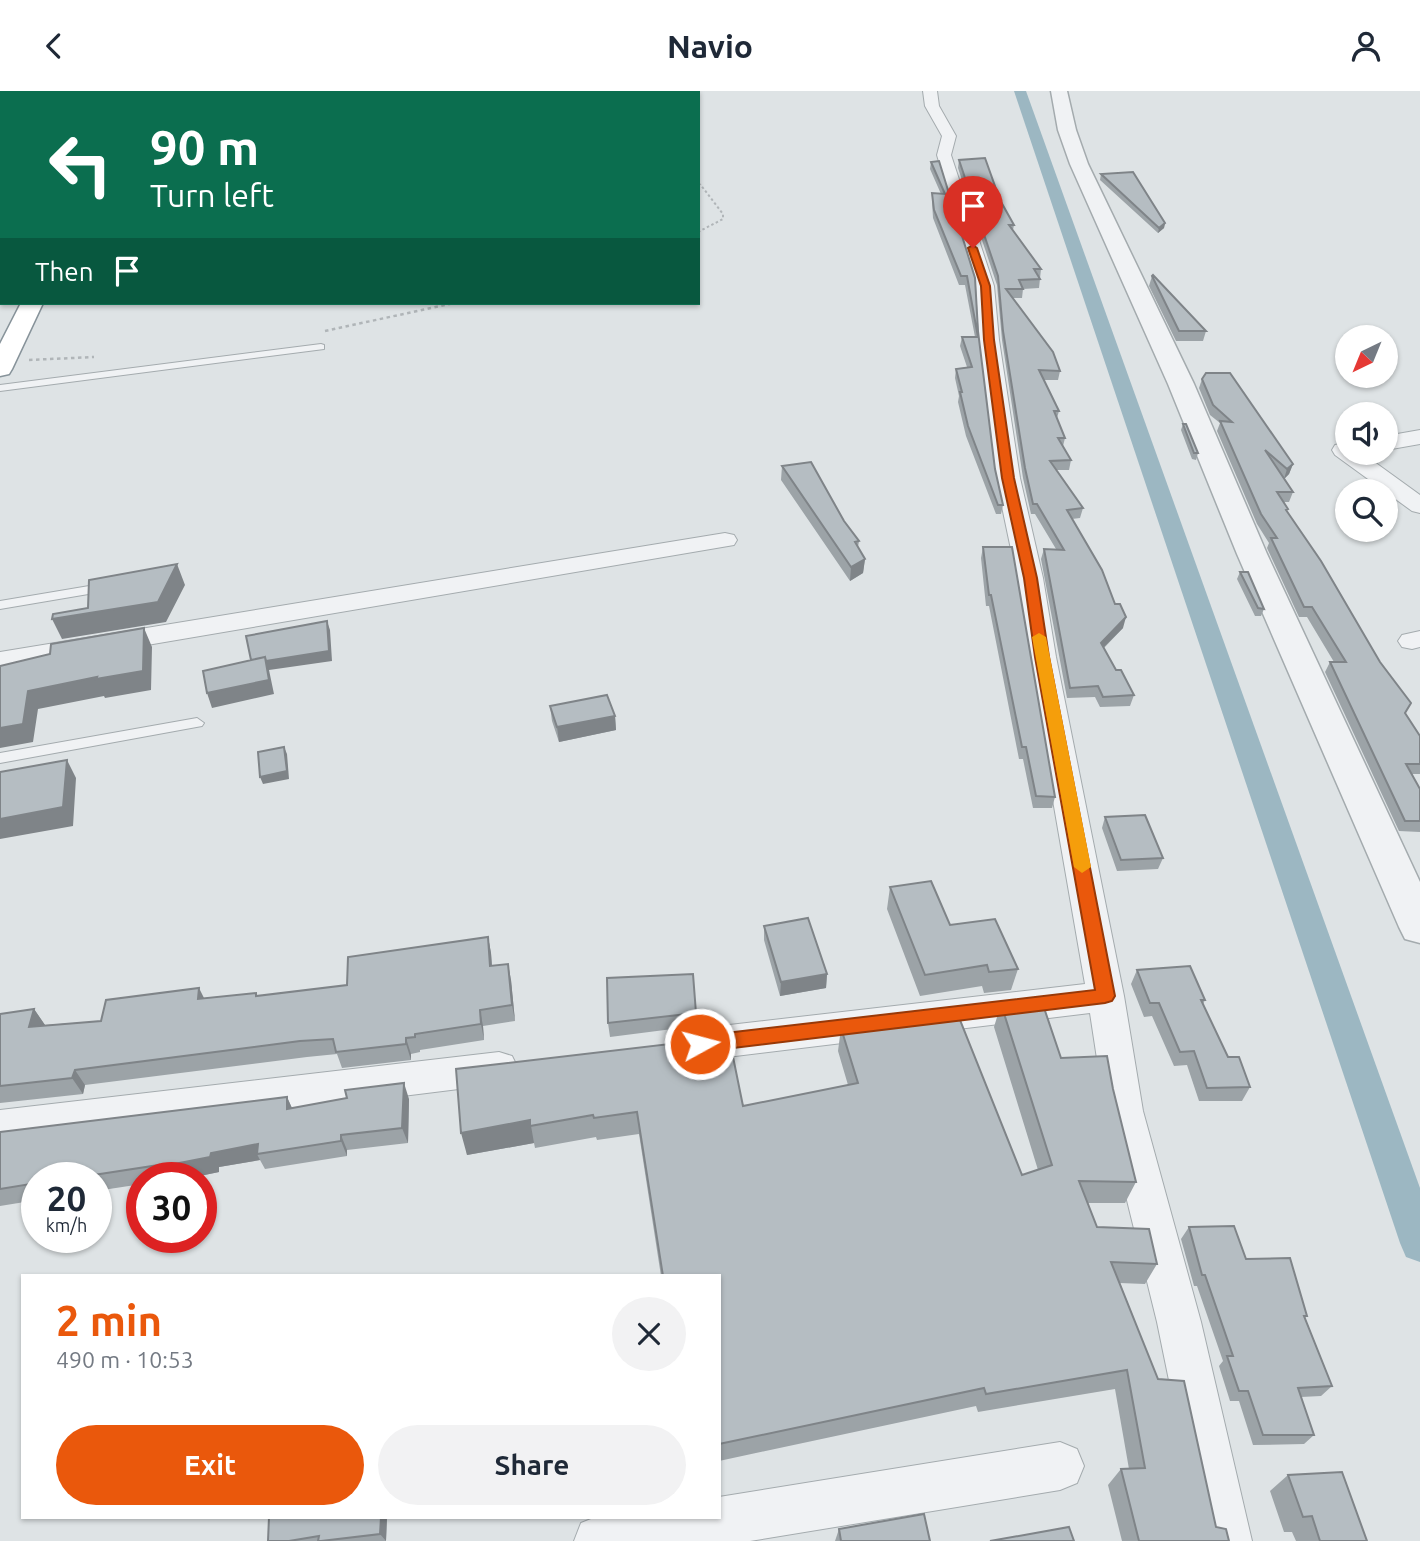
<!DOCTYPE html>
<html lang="en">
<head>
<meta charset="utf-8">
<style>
  :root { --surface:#fff; --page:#f2f2f3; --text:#1f2937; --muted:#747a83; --accent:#ea580c }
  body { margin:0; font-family:Ubuntu,sans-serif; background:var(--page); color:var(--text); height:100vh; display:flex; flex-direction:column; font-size:26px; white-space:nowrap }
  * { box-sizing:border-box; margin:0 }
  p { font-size:23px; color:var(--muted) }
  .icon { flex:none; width:38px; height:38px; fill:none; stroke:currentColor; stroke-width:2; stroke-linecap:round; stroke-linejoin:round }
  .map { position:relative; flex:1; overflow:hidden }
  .drawer { position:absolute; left:21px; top:1183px; width:700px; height:245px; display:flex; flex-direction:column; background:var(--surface); border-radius:0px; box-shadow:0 2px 5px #0004 }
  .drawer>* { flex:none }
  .banner { position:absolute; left:0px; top:0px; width:700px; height:214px; box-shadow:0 2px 5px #0004; background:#0b6e4f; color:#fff; overflow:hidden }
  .needle { width:46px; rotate:223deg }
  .buttons { position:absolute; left:1335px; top:234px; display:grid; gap:14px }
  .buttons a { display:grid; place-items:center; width:63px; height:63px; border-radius:50%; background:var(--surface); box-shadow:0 2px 5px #0004; font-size:35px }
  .speed { position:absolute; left:21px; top:1071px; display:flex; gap:14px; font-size:35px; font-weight:700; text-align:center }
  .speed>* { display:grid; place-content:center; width:91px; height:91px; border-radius:50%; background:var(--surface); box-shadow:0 2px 5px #0004; line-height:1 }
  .speed small { font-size:18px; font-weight:400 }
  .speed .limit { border:10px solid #d22; background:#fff; color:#111 }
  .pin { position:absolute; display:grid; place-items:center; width:60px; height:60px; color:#fff; margin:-72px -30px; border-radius:50% 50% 50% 0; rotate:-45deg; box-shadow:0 0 7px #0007 }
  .pin .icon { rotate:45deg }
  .me { position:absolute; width:77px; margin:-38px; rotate:83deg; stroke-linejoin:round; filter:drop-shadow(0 0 5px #0008) }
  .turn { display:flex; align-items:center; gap:24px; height:147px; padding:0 35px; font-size:32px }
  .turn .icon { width:91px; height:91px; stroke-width:2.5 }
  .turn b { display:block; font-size:49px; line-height:60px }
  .then { display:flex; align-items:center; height:66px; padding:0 35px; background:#0003; gap:14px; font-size:26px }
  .round { display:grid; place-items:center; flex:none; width:74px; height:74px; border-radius:37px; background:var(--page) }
  .headline { display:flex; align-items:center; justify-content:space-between; height:119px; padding:0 35px }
  h1 { font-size:42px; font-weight:600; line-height:52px; color:var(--accent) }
  .cta { display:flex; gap:14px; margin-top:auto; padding:14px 35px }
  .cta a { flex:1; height:80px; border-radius:42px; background:var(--accent); color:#fff; font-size:28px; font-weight:600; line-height:80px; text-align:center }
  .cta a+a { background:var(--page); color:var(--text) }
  header { display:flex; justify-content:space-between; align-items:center; height:91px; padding:0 35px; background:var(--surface); font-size:32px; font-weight:600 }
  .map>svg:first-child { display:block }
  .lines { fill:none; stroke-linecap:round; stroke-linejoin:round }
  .canal { fill:#9cb7c2; fill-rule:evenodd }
  .service-casing { stroke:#a4abae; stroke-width:2 }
  .minor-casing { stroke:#a4abae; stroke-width:2 }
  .tertiary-casing { stroke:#a4abae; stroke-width:3 }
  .trunk-casing { stroke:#87939a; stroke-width:3 }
  .path-far1 { stroke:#b0b5b8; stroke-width:2; stroke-dasharray:2.5 2.5; stroke-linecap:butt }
  .path { stroke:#b0b5b8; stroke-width:2.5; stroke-dasharray:3.5 3.5; stroke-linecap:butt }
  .service { fill:#f0f2f4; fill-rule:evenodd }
  .minor { fill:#f0f2f4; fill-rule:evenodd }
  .tertiary { fill:#f0f2f4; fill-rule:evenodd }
  .trunk { fill:#fff; fill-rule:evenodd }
  .wall { fill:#9ca3a7 }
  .shaded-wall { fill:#7f8488 }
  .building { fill:#b5bdc2; stroke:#7f8488; stroke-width:2 }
  .route { fill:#ea580c; stroke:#983908; stroke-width:2 }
  .slow { fill:#f59e0b }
</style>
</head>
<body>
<header><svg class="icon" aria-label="back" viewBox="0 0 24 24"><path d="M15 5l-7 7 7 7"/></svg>Navio<svg class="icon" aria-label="person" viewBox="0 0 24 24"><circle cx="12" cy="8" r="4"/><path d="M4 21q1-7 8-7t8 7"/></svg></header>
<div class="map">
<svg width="1420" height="1450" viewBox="0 0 1420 1450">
  <rect width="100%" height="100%" fill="#dee3e5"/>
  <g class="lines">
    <!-- canal -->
    <path class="canal" d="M 1014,0 L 1026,0 L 1420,1097 L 1420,1171 L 1406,1166 L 1400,1152 Z"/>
    <defs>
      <path id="service" d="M 321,253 L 324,254 L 324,258 L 0,300 L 0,294 Z
        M 107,492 L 112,493 L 112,499 L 0,518 L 0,510 Z
        M 197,627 L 204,632 L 202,635 L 0,672 L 0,662 Z"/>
      <path id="minor" d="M 923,0 L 937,0 L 939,15 L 956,45 L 951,64 L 994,195 L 999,249 L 1020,387 L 1043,487 L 1056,566 L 1124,905 L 1143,1020 L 1201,1231 L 1252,1450 L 1202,1450 L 1157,1231 L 1105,1020 L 1090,922 L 686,971 L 673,966 L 667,955 L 673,944 L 686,939 L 1085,893 L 1028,566 L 1017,487 L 996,387 L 979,249 L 976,195 L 937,64 L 942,45 L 925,15 Z
        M 1420,339 L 1420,353 L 1386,359 L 1386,345 Z
        M 1348,351 L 1348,362 L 1362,362 L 1420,404 L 1420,422 L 1412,420 L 1335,364 L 1332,359 L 1335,354 Z
        M 725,442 L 734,444 L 737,449 L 734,454 L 0,579 L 0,561 Z
        M 1420,540 L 1420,556 L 1412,558 L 1402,556 L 1398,550 L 1402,544 Z
        M 499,961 L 512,965 L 518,977 L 512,989 L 499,993 L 0,1055 L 0,1019 Z
        M 1060,1351 L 1077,1358 L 1084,1375 L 1077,1392 L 1060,1399 L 750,1450 L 574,1450 L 581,1432 L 596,1426 L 719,1426 L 719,1406 Z"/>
      <path id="tertiary" d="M 1051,0 L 1067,0 L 1076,39 L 1088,73 L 1194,293 L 1267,463 L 1420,791 L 1420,852 L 1405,848 L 1399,836 L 1237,463 L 1168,293 L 1070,73 L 1058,39 Z"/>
      <path id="trunk" d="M 122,0 L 138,0 L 121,2 Z
        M 21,212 L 43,212 L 12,278 L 9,283 L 0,285 L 0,253 Z"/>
    </defs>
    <!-- service casing -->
    <use href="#service" class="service-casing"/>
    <!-- minor casing -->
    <use href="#minor" class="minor-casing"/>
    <!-- tertiary casing -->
    <use href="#tertiary" class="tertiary-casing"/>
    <!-- trunk casing -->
    <use href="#trunk" class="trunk-casing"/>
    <!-- path-far1 -->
    <path class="path-far1" d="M 698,141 L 723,128 L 723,123 L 700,93"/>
    <!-- path -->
    <path class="path" d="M 325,240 L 454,212
      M 29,269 L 94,266"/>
    <!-- service -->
    <use href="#service" class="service"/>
    <!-- minor -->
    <use href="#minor" class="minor"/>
    <!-- tertiary -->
    <use href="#tertiary" class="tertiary"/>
    <!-- trunk -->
    <use href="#trunk" class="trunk"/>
  </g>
  <!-- wall -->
  <path class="wall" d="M 959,69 L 1000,109 L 1014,134 L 1013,139 L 1041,178 L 1039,197 L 1023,198 L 1022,207 L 1013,207 L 1060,280 L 1058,289 L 1043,289 L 1059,320 L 1057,327 L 1065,347 L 1063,355 L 1071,369 L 1069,379 L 1056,379 L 1083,417 L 1080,427 L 1072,428 L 1123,537 L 1104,557 L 1116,579 L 1134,604 L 1130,615 L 1100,616 L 1095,606 L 1067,607 L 1041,468 L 1044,458 L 1056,458 L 1035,423 L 1031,423 L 1023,387 L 1002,249 L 997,194 L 958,77 Z
    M 939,70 L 975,187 L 978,240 L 995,378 L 1003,414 L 1001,423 L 996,423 L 966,345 L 958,311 L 959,305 L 955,287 L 956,278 L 967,276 L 960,255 L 962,246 L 975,246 L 965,194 L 959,194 L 933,127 L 932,110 L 932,102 L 941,103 L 930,78 L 931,71 Z
    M 1101,83 L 1165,132 L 1164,137 L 1158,142 L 1100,89 Z
    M 1152,185 L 1206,240 L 1203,250 L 1176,250 L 1149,195 Z
    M 1202,288 L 1293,373 L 1289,383 L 1284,388 L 1293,401 L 1289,411 L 1284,411 L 1288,418 L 1287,421 L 1405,623 L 1420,645 L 1420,683 L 1412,683 L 1420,698 L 1420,741 L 1399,740 L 1325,581 L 1330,571 L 1334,571 L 1307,526 L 1299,526 L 1267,457 L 1269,452 L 1257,433 L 1217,340 L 1220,332 L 1210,324 L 1199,297 Z
    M 1183,333 L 1198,362 L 1196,369 L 1192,368 L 1181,339 Z
    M 782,375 L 844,430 L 859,450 L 858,456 L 865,468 L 863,482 L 850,490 L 781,389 Z
    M 983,456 L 1055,706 L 1052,717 L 1033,717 L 1023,668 L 1019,668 L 989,515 L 986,515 L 981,467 Z
    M 1240,481 L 1264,518 L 1261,525 L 1255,525 L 1237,488 Z
    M 550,615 L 615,625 L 616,639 L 559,651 L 552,630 Z
    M 1105,726 L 1163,767 L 1158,778 L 1117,780 L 1102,737 Z
    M 890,796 L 1018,878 L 1011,899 L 984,902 L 982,895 L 920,905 L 887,818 Z
    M 764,835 L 827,883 L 826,897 L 780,905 L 764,849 Z
    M 488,846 L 491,862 L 492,875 L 511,889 L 515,930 L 483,935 L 484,949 L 420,959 L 420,961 L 411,963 L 411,969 L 342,977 L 337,963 L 307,966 L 85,994 L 83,1003 L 0,1012 L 0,923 L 34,918 L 45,934 L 101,930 L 204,907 L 256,902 L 257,905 L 347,894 Z
    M 1137,879 L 1205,909 L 1203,913 L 1228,966 L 1250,996 L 1242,1010 L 1199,1010 L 1187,974 L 1174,975 L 1152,925 L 1144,926 L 1131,893 Z
    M 1001,913 L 1061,967 L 1113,998 L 1136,1091 L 1125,1112 L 1088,1112 L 1097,1136 L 1157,1173 L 1145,1193 L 1120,1192 L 1216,1436 L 1229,1450 L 1122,1450 L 1108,1394 L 1121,1378 L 1129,1378 L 1115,1298 L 978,1321 L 976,1315 L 719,1370 L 719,1185 L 661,1185 L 639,1043 L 597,1049 L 596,1046 L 535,1057 L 534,1052 L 467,1064 L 456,978 L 743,1015 L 848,994 L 838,960 L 841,937 L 1022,1084 L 1038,1079 L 994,936 Z
    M 696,922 L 696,935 L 610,946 L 608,932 Z
    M 287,1006 L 292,1017 L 409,1008 L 408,1052 L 347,1059 L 347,1065 L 265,1078 L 260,1069 L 219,1076 L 219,1081 L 190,1087 L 142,1087 L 142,1093 L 96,1100 L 96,1087 L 37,1087 L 37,1109 L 0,1115 L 0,1041 Z
    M 1189,1136 L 1246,1168 L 1307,1225 L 1305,1227 L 1332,1295 L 1321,1305 L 1301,1306 L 1314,1344 L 1304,1353 L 1253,1354 L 1239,1310 L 1230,1310 L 1219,1275 L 1223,1270 L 1197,1195 L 1194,1195 L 1181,1148 Z
    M 1288,1384 L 1367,1450 L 1296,1450 L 1292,1441 L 1284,1441 L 1270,1400 Z
    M 387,1426 L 386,1450 L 268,1450 Z
    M 839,1438 L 930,1450 L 835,1450 Z"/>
  <!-- shaded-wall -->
  <path class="shaded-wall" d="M 2,74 L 2,134 L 0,134 L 0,85 Z
    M 1165,132 L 1164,137 L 1158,142 L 1159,137 Z
    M 1293,373 L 1289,383 L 1284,388 L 1287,378 Z
    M 865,468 L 863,482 L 850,490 L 851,476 Z
    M 177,473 L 185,494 L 166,531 L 62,548 L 52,528 L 158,511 Z
    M 1126,526 L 1123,537 L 1098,562 L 1101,552 Z
    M 327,530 L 330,539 L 332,570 L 269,579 L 274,603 L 212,617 L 207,602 Z
    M 144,537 L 152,556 L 151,599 L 105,607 L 104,605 L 38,618 L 33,651 L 0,657 L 0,637 L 28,600 Z
    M 615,625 L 616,639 L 559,651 L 557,636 Z
    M 284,656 L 287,663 L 289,688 L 263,693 L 260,686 Z
    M 67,669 L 76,687 L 73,735 L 0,748 L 0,728 Z
    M 488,846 L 491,862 L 493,891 L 490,875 Z
    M 508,873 L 511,889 L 515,930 L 512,914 Z
    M 827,883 L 826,897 L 780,905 L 781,891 Z
    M 199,897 L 207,913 L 198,908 Z
    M 34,918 L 45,934 L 40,952 L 29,936 Z
    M 480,919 L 483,935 L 484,949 L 481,933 Z
    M 406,947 L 411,963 L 411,969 L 406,953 Z
    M 75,979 L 85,994 L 83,1003 L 72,987 Z
    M 404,992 L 409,1008 L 408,1052 L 402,1037 Z
    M 287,1006 L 294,1022 L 287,1018 Z
    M 530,1029 L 534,1052 L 467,1064 L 461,1042 Z
    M 341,1044 L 347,1059 L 347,1065 L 341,1050 Z
    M 258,1053 L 257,1063 L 260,1069 L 219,1076 L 219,1081 L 190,1087 L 166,1087 L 159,1076 L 211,1062 Z
    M 381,1426 L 387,1426 L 386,1450 L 380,1443 Z"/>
  <!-- building -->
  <path class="building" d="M 0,0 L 2,0 L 2,74 L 0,85 Z
    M 985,67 L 1000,109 L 1014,134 L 1009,134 L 1041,178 L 1034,178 L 1040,188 L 1019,189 L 1023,198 L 1006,198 L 1053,261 L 1060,280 L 1039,279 L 1059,320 L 1054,320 L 1065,347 L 1058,347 L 1071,369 L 1050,370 L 1083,417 L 1067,419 L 1102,479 L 1115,513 L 1120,513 L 1126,526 L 1101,552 L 1116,579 L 1121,579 L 1134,604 L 1103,606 L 1098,595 L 1070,597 L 1044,458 L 1064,459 L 1037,413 L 1033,413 L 1025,377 L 1003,240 L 998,185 L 959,69 Z
    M 939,70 L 975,187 L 978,240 L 995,378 L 1003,414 L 998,414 L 968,335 L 960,301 L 962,301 L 956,278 L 972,276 L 962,246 L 978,246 L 967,185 L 961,185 L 934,119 L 932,102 L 945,103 L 931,71 Z
    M 1133,81 L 1165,132 L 1159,137 L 1101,83 Z
    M 1153,184 L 1206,240 L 1179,240 L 1152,185 Z
    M 1206,282 L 1230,282 L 1293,373 L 1287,378 L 1265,359 L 1293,401 L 1277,401 L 1288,418 L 1286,419 L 1321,470 L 1380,571 L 1411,612 L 1405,622 L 1420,645 L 1420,673 L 1406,673 L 1420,698 L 1420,730 L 1405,730 L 1330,571 L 1346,571 L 1312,516 L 1304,516 L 1271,447 L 1277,447 L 1261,423 L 1220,330 L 1232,331 L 1213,314 L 1202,288 Z
    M 1183,333 L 1186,333 L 1198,362 L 1194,362 Z
    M 811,371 L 844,430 L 859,450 L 855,451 L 865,468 L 851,476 L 782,375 Z
    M 983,456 L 1012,456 L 1055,706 L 1036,705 L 1026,656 L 1022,656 L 991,504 L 989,504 Z
    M 177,473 L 158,511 L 52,528 L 53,523 L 88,517 L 89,489 Z
    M 1240,481 L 1248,481 L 1264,518 L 1258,517 Z
    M 327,530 L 329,560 L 266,570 L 265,566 L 251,569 L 246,545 Z
    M 144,537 L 143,580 L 96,588 L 97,586 L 28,600 L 23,633 L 0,637 L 0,575 L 50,563 L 51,553 Z
    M 265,566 L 269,589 L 207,602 L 203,580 Z
    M 607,604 L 615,625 L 557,636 L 550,615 Z
    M 284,656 L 287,680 L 260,686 L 258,661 Z
    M 67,669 L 63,716 L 0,728 L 0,681 Z
    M 1145,724 L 1163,767 L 1121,769 L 1105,726 Z
    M 931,790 L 950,834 L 995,828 L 1018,878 L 989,881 L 987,874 L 925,884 L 890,796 Z
    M 808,827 L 827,883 L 781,891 L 764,835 Z
    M 488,846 L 490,875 L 508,873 L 512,914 L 480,919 L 481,933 L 415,943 L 415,946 L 406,947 L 406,953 L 336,961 L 333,948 L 300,950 L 75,979 L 72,987 L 0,995 L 0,923 L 34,918 L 29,936 L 101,930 L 106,909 L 199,897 L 198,908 L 256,902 L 256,905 L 347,894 L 348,866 Z
    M 1190,875 L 1205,909 L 1201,909 L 1228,966 L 1239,966 L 1250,996 L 1207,997 L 1194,960 L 1180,961 L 1159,912 L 1150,912 L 1137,879 Z
    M 693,883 L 696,922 L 608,932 L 607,887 Z
    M 1041,908 L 1061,967 L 1107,965 L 1113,998 L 1136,1091 L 1079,1090 L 1097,1136 L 1149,1138 L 1157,1173 L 1111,1171 L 1158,1288 L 1184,1290 L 1216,1436 L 1226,1438 L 1229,1450 L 1139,1450 L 1121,1378 L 1145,1377 L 1127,1279 L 986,1303 L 984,1297 L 719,1353 L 719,1185 L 663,1185 L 637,1021 L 594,1027 L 593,1024 L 530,1035 L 530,1029 L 461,1042 L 456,978 L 729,946 L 743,1015 L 858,992 L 841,937 L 956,919 L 1022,1084 L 1052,1074 L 1001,913 Z
    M 404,992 L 402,1037 L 341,1044 L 341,1050 L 257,1063 L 258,1053 L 211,1062 L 210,1066 L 159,1076 L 159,1074 L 74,1087 L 37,1087 L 37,1092 L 0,1098 L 0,1041 L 287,1006 L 287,1018 L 347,1007 L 345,999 Z
    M 1234,1135 L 1246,1168 L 1290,1167 L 1307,1225 L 1304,1225 L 1332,1295 L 1298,1297 L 1314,1344 L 1263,1344 L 1248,1300 L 1239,1300 L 1227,1265 L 1233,1265 L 1205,1184 L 1202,1184 L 1189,1136 Z
    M 1342,1381 L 1367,1450 L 1320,1450 L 1312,1425 L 1303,1426 L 1288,1384 Z
    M 924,1423 L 930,1450 L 841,1450 L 839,1438 Z
    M 269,1426 L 381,1426 L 380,1443 L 321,1450 L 318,1450 L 319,1445 L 289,1450 L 268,1450 Z
    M 1069,1436 L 1074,1450 L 990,1450 Z"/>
  <!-- route -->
  <path class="route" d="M 973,154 L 977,157 L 990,195 L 994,249 L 1014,387 L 1037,487 L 1049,566 L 1115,905 L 1112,910 L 1105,912 L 700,961 L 694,959 L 691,953 L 694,947 L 700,945 L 1095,899 L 1035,566 L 1024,487 L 1002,387 L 984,249 L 981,195 L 968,157 Z"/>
  <!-- slow -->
  <path class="slow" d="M 1039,542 L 1046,546 L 1091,776 L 1082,782 L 1074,776 L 1032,546 Z"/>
</svg>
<div class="buttons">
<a><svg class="needle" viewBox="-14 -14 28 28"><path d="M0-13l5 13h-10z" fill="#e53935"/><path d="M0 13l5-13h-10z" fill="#747a83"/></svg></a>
<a><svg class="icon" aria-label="sound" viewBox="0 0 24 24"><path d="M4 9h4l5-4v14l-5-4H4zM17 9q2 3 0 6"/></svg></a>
<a><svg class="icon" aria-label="search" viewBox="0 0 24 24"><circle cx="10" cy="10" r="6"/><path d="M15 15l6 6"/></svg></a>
</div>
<div class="speed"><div>20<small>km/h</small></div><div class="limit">30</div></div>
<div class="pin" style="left:973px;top:157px;background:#d93025"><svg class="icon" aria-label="arrive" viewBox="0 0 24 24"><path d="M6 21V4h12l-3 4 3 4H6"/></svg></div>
<svg class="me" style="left:700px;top:953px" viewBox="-20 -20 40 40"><circle r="17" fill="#ea580c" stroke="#fff" stroke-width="3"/><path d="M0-11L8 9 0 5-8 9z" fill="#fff"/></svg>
<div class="banner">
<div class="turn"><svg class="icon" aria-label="left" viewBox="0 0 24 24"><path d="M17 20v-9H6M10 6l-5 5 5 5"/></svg><div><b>90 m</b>Turn left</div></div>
<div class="then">Then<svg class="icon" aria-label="arrive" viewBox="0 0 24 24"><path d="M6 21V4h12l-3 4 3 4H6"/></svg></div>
</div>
<section class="drawer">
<div class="headline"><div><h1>2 min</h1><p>490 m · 10:53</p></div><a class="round"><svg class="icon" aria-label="close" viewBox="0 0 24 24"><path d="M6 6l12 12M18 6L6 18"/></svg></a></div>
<div class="cta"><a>Exit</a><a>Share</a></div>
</section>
</div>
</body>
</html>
